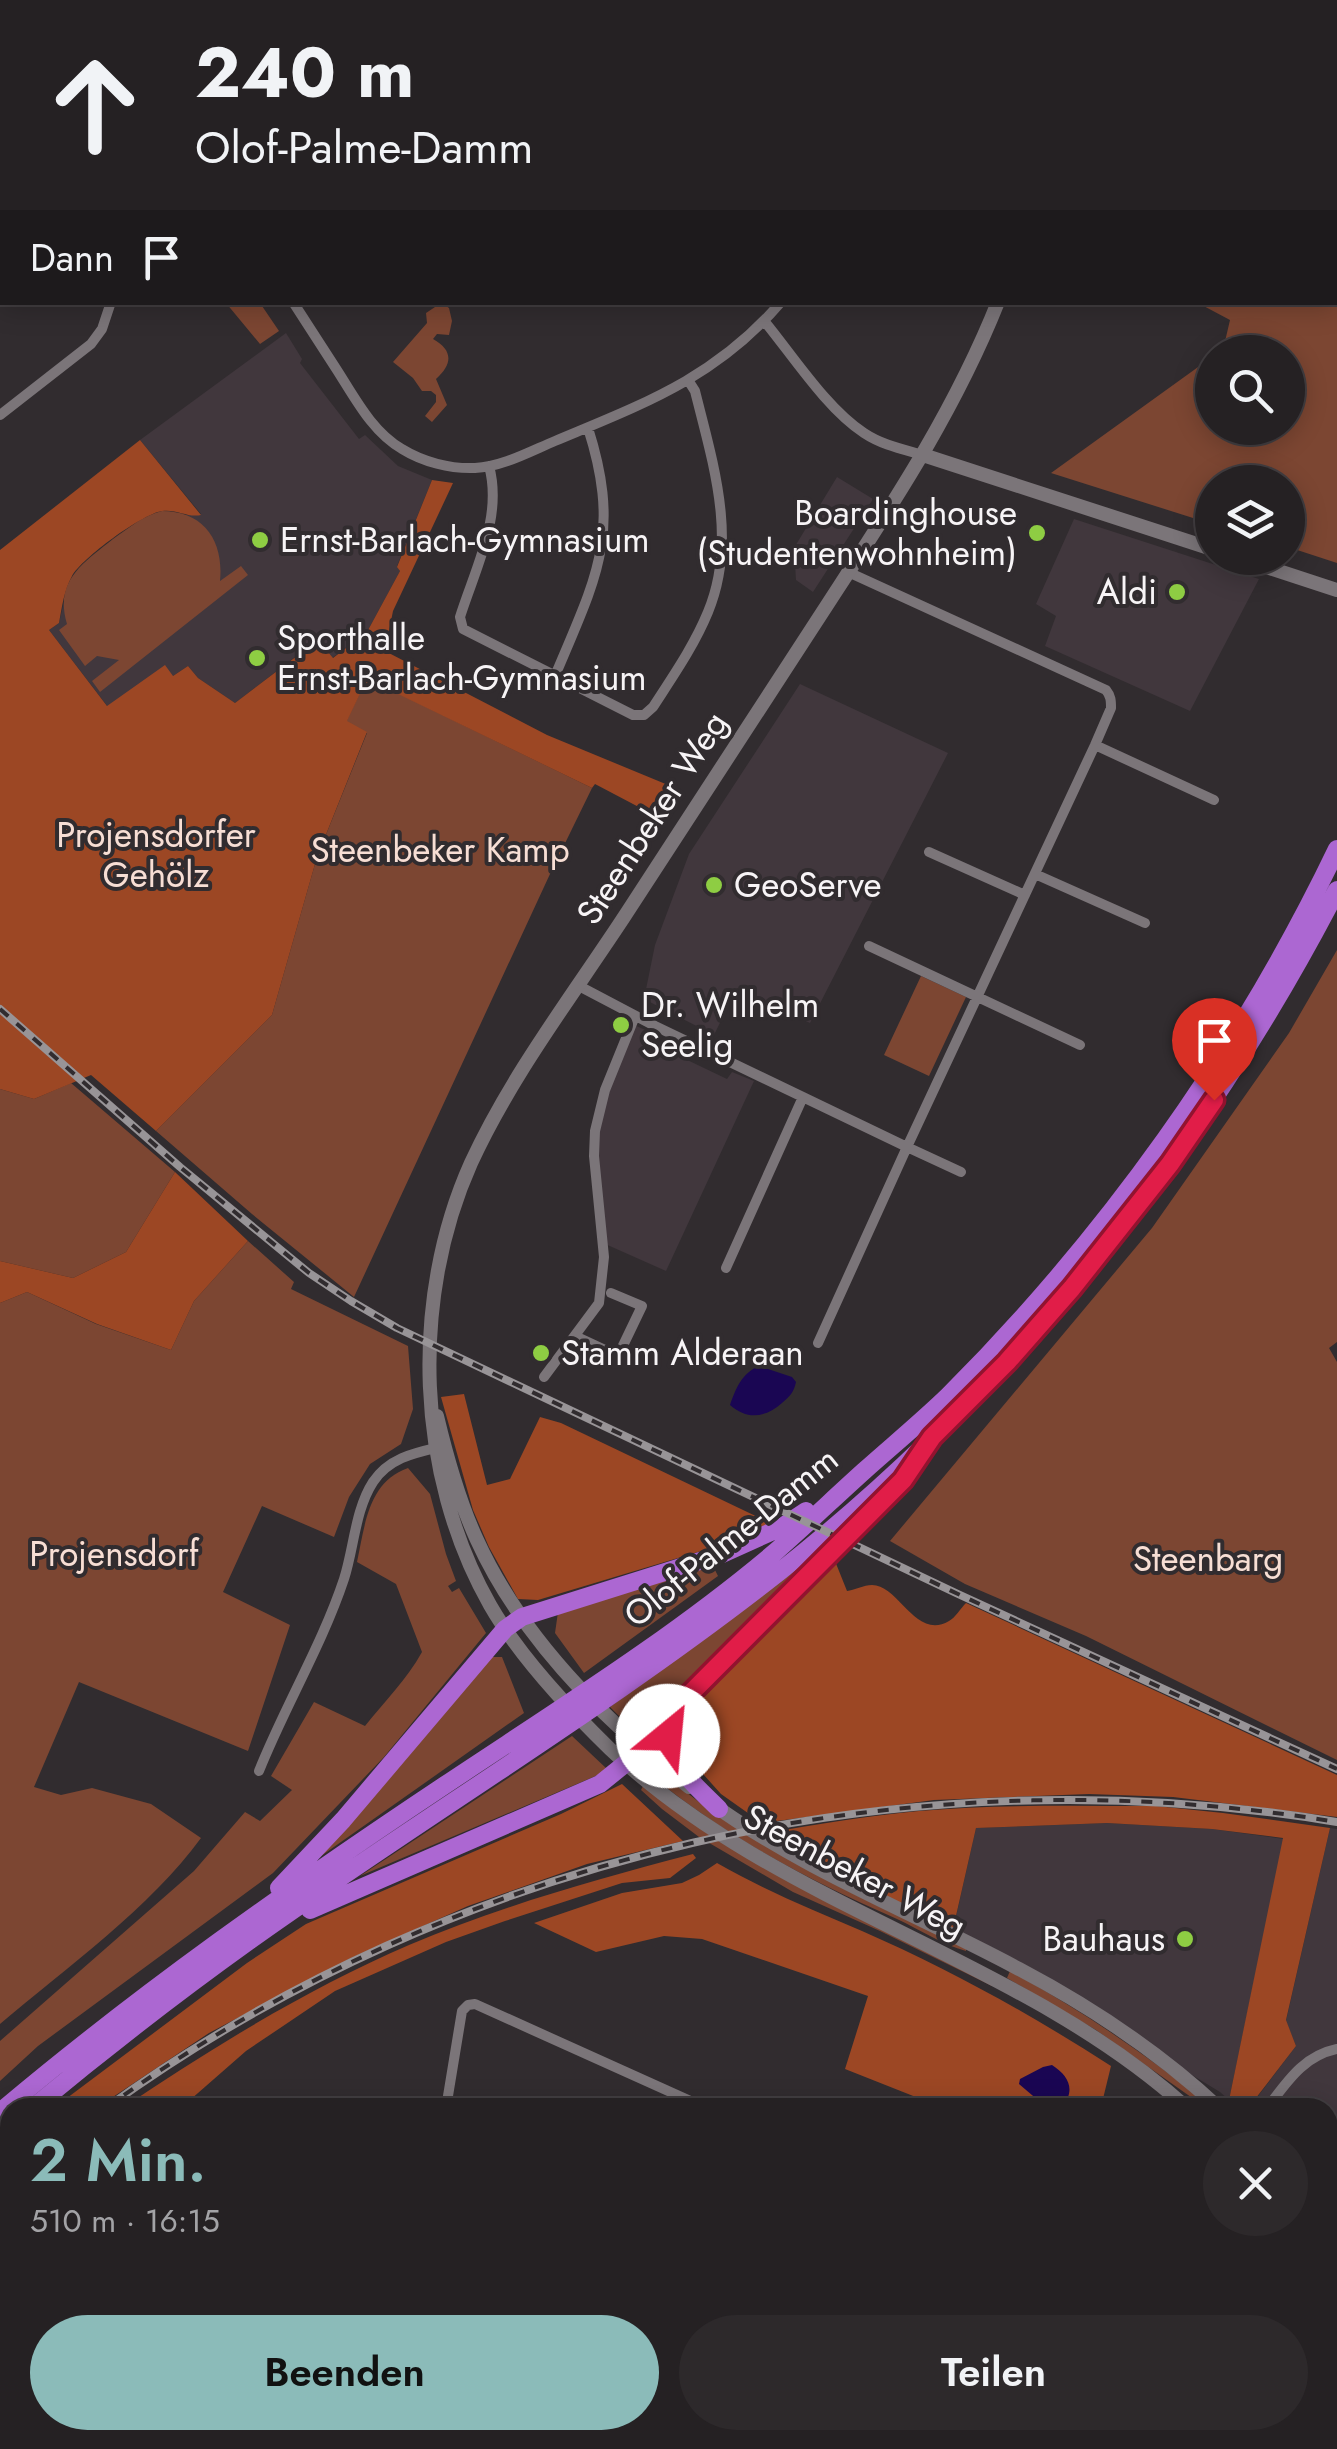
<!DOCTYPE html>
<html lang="de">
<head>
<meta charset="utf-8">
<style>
  :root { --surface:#252123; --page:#2d292b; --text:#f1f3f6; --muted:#a3a3a6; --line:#423e41; --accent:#8bbbb9 }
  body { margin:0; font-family:Jost,sans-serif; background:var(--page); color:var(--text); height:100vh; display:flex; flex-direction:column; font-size:38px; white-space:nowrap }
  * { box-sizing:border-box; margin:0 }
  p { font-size:32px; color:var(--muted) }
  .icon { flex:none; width:55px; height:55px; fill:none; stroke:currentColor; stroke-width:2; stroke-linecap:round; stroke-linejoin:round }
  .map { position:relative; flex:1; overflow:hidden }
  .sheet { position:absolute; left:0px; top:2098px; width:1338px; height:352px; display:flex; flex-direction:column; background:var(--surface); border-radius:30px 30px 0 0; box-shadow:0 5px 25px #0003,0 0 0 2px var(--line) }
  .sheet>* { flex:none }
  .hud { position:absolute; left:0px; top:0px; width:1338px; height:305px; box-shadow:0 5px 25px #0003,0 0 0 2px var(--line); background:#252123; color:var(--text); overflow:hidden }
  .tools { position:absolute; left:1195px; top:335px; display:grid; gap:20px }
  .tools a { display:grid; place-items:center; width:110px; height:110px; border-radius:50%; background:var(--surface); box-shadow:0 5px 25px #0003,0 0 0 2px var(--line); font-size:50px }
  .pin { position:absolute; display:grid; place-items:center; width:85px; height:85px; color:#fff; margin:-102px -42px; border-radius:50% 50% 50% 0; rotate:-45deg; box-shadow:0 0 10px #0007 }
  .pin .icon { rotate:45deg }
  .me { position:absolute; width:110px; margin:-55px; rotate:28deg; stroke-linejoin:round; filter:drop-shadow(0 0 8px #0008) }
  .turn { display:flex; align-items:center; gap:35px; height:210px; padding:0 30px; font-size:45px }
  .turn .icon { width:130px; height:130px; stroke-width:2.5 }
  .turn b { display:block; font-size:70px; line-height:85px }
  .then { display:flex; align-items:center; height:95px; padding:0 30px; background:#0003; gap:20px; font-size:38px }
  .round { display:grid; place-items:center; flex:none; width:105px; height:105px; border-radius:52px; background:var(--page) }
  .summary { display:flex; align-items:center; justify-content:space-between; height:170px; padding:0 30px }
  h1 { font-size:60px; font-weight:600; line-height:75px; color:var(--accent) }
  .action { display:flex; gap:20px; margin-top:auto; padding:20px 30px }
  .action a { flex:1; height:115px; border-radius:60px; background:var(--accent); color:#111; font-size:40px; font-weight:600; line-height:115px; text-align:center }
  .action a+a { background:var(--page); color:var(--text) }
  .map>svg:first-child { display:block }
  .built { fill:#41373d }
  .green { fill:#7c4632 }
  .forest { fill:#9c4724 }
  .water { fill:#1a0653 }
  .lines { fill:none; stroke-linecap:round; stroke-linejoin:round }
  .street { stroke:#7b7579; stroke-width:10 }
  .secondary { stroke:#7b7579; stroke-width:14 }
  .highway { stroke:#ac67d2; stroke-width:18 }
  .rail-casing { stroke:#989497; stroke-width:8 }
  .rail { stroke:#312c2f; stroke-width:4; stroke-dasharray:11; stroke-linecap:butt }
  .route-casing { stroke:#92132f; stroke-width:25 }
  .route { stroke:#e11d48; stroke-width:18 }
  .poi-dot { fill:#8ecd43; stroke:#312c2f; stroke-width:4 }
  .labels { text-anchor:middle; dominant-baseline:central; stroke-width:8; stroke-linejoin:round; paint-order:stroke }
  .poi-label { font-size:35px; fill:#f7f4f6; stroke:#312c2f; text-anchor:start }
  .street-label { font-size:35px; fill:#f7f4f6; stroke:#312c2f }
  .park-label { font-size:35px; fill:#f7ded4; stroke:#312c2f }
</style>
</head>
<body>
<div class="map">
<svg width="1337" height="2449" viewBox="0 0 1337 2449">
  <rect width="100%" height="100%" fill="#312c2f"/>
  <!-- built -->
  <path class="built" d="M 286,333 L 302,359 L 300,363 L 359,439 L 365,435 L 398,466 L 432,480 L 397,566 L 400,571 L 367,632 L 332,658 L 317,640 L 235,703 L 198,678 L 188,666 L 173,676 L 108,707 L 49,630 L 59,623 L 67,588 L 140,519 L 201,514 L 140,440 Z
    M 837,477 L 873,499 L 813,592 L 796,580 L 794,548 Z
    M 1074,519 L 1259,579 L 1190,711 L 1045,646 L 1056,616 L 1036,604 Z
    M 800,684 L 948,753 L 810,1023 L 737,988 L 714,1035 L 644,999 L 655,945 L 689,854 Z
    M 634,1025 L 650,1032 L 650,1040 L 658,1046 L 727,1079 L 732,1072 L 754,1081 L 666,1271 L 603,1243 L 596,1157 L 601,1112 Z
    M 1107,1823 L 1212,1829 L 1284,1839 L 1229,2100 L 1220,2092 L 953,1930 L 976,1828 Z
    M 1330,1828 L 1337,1829 L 1337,2193 L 1328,2184 L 1328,2108 L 1249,2108 L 1296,2046 L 1286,2021 Z"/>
  <!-- green -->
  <path class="green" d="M 1335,74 L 1337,76 L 1337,563 L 1288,547 L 1288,482 L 1212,482 L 1212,524 L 1051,473 L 1212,357 L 1212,428 L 1288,428 L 1288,352 L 1219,352 L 1223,350 L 1230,320 L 1198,303 L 1335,302 Z
    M 226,303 L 260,303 L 279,331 L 260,344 Z
    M 434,303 L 442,303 L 449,308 L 452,321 L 449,335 L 437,334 L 433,339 C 453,350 453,364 436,379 L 447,405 L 432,422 L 425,416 L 436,402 L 436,395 L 431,391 L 422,391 L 413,378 L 393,362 L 427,323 L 426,313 L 435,307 Z
    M 162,511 C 204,511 224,541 220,581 L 241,566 L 248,575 L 100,692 L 92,681 L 119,660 L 97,656 L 85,666 L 59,630 L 67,624 C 54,581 83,563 113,539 C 129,528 142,516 162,511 Z
    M 367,678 L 592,788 L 550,874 L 354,1297 L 252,1214 L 156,1131 L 272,1015 L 317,857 L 367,733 L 346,722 Z
    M 1337,950 L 1337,1342 L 1329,1348 L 1337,1362 L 1337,1760 L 1086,1636 L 965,1584 L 890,1541 L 1152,1228 L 1289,1033 Z
    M 921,976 L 966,997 L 929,1076 L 884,1055 Z
    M 71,1083 L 175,1172 L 126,1252 L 73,1278 L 0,1261 L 0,1089 L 34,1099 Z
    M 248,1241 L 294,1282 L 291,1289 L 408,1346 L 413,1409 L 401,1444 L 370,1464 L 349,1497 L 334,1537 L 262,1506 L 223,1592 L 290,1625 L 248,1751 L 79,1682 L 34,1787 L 61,1795 L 92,1788 L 151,1804 L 201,1838 C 151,1907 66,1968 0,2024 L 0,1303 L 27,1292 L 96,1324 L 171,1350 L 194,1301 Z
    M 408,1468 L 430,1494 L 446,1554 L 456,1581 L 448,1586 L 452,1592 L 459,1588 L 486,1633 L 384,1757 L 273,1873 L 38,2046 L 0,2081 L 0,2041 L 194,1871 L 245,1812 L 260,1821 L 292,1790 L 271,1776 L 314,1702 L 365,1726 C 385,1701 407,1679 422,1652 L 396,1584 L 357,1562 C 365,1525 368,1482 408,1468 Z
    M 805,1563 L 802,1570 L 637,1734 L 610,1707 Z
    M 713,1566 L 718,1576 L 584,1673 L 555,1633 L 558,1612 Z
    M 492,1657 L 502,1657 L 524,1713 L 314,1861 Z
    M 572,1736 L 607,1769 L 605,1772 L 360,1876 Z
    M 657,1770 L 707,1808 L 966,1948 L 966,1951 C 943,1945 919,1929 897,1919 C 810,1881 726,1837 652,1776 Z
    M 643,1786 L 681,1814 L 993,1984 L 992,1986 L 880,1931 L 793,1892 L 699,1837 L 662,1809 L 641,1790 Z
    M 1010,1971 C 1082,2011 1148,2055 1211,2107 L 1205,2107 L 1096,2030 L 1007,1978 Z
    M 10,2257 L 10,2440 L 307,2440 L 303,2449 L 0,2449 L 0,2266 Z"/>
  <!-- forest -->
  <path class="forest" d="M 140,440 L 201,515 C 188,518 177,509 162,511 C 142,514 82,558 72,576 C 64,590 62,607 59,623 L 49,630 L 107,706 L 165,665 L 173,676 L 188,666 L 198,678 L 235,703 L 318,640 L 333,658 L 367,632 L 400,571 L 397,567 L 432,480 L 453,483 L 393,611 L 385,651 L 547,735 L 668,785 L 652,814 L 595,784 L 592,788 L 367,679 L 347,721 L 367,732 L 317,857 L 272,1015 L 156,1131 L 91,1075 L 34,1099 L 0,1089 L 0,550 Z
    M 175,1172 L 248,1241 L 194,1301 L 171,1350 L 97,1324 L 27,1292 L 0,1303 L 0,1261 L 73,1278 L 126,1252 Z
    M 464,1394 L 487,1485 L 510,1479 L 540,1417 L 561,1423 L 766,1521 L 766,1526 L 718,1546 L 538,1600 L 518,1599 L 489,1547 L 473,1510 L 441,1397 Z
    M 835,1561 L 847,1591 C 854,1590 864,1585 872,1585 C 899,1585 916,1641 949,1621 C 955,1618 961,1608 966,1603 L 1337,1775 L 1337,1817 L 1173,1797 L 1089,1794 L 934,1800 L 762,1823 L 721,1794 L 694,1764 L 689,1740 L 698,1703 Z
    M 622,1784 L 683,1841 L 587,1864 L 468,1906 L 351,1958 L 209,2033 L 98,2107 L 55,2107 L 247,1963 L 306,1924 L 561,1814 Z
    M 1156,1806 L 1223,1813 L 1330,1828 L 1286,2020 L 1296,2046 L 1249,2107 L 1238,2107 L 1229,2100 L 1283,1838 L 1212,1829 L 1107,1823 L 976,1828 L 953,1929 L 895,1903 L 767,1833 C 817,1824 868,1816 919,1811 C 997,1804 1077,1806 1156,1806 Z
    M 693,1854 L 696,1858 L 670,1878 L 622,1883 L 505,1921 L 446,1942 L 335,1991 L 246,2051 L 182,2107 L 124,2107 C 215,2046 309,1988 409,1945 C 501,1906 597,1879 693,1854 Z
    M 717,1863 C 764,1890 813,1910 862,1931 C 949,1969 1032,2015 1111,2066 L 1101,2107 L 941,2107 L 845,2069 L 868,1996 L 702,1939 L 664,1936 L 596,1952 L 534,1923 L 622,1893 L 682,1883 L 699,1875 Z"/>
  <!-- water -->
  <path class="water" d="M 759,1366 L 792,1377 L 796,1382 C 794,1392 790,1396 782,1403 C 765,1418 747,1420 730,1405 C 736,1388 742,1373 759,1366 Z
    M 1052,2065 C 1069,2076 1076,2090 1062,2107 L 1046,2107 L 1019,2084 L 1020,2079 L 1043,2067 Z"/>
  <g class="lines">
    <!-- street -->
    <path class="street" d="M 16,0 L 17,2
      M 387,0 L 390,2
      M 519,0 L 520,2
      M 1282,0 L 1285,2
      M 425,2 L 428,0
      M 884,2 L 884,0
      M 1221,2 L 1225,0
      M 1335,56 L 1337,58
      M 293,302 C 307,324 321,345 335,367 C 354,396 371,431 402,449 C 423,462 450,469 475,468 C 502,467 531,451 555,441 C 643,404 716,378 781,302
      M 765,322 C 793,356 827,409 864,433 C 882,445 902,449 923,455
      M 0,415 L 91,344 L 102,329 L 111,302
      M 489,466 C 503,517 475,569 460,617 L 463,629 L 633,715 L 644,715 L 653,707 C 673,676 694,646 708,612 C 738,540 713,463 695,391 L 688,380
      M 555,676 C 596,578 622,535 588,428
      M 1095,745 L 1214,800
      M 929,852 L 1025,895
      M 1035,874 L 1145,923
      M 869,946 L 1080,1045
      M 579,986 L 655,1026 L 907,1147 L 1095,745 L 1111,708 C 1111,701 1111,696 1106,690 L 848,572
      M 726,1268 L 803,1097
      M 575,1336 L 618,1356 L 642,1306 L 611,1293
      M 818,1343 L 907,1147 L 961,1172
      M 544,1377 L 599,1303 L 604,1257 L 594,1156 L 595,1131 L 605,1090 L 635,1016
      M 259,1771 C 285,1706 322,1645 344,1579 C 354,1548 355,1510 373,1482 C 389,1458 414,1453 440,1447
      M 446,2108 L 462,2011 L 468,2005 L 475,2004 L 706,2108
      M 1267,2108 C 1287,2082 1303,2056 1337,2049
      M 511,2440 L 531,2449
      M 646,2440 L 672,2446 L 713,2449
      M 317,2449 L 321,2440
      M 595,2449 L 601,2440
      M 853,2449 L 858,2440"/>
    <!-- secondary -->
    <path class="secondary" d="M 1047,0 L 1047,2
      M 998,302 C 955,410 894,502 831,599 C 763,704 694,808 626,914 C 573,995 512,1074 471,1163 C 410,1299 416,1475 490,1605 C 518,1654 570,1710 610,1749 C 777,1908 1017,1954 1187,2108
      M 923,455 L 1212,549
      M 1239,558 L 1337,590
      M 437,1416 C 447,1458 459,1501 477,1540 C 522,1639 605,1721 689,1787
      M 711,1803 C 805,1871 917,1914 1019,1969 C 1091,2007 1160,2053 1219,2108
      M 1328,2205 L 1337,2214
      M 1328,2254 L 1337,2266
      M 1328,2303 L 1337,2296
      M 1328,2329 L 1337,2322
      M 1138,2449 L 1150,2440
      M 1167,2449 L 1179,2440"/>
    <!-- highway -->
    <path class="highway" d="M 671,1713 C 660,1758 690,1780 719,1809
      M 639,1747 L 863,1522 L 909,1471
      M 279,1888 L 343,1820 L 505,1629 L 522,1617 L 722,1554 L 782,1527 L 806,1511
      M 310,1910 L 600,1784 L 626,1763
      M 33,2108 C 103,2050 175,1994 249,1941 C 424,1816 609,1706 778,1573 C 1011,1389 1201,1153 1337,890
      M 0,2112 C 141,1993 292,1887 445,1785 C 556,1711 672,1639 774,1553 C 805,1526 834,1498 864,1471 C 892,1446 921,1422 948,1396 C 1106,1238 1240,1051 1337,849
      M 0,2136 L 10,2127"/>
    <defs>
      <path id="rail" d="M 0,1009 L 180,1167 L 309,1273 L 351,1301 L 397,1328 L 958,1594 L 1337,1769
        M 106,2108 C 458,1853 909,1751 1337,1822
        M 0,2192 L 10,2183"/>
    </defs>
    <!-- rail casing -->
    <use href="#rail" class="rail-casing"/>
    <!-- rail -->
    <use href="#rail" class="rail"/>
  </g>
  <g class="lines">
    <defs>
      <path id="route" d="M 668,1736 L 672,1712 L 903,1480 L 932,1437 L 1007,1362 L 1072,1288 L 1170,1164 L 1214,1100"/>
    </defs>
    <!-- route casing -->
    <use href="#route" class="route-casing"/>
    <!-- route -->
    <use href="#route" class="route"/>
  </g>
  <!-- markers -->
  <g class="poi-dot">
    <circle cx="1037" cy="533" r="10"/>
    <circle cx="260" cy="540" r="10"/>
    <circle cx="1177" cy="592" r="10"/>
    <circle cx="257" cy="658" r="10"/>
    <circle cx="714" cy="885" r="10"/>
    <circle cx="621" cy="1025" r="10"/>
    <circle cx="541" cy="1353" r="10"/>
    <circle cx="1185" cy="1939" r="10"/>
  </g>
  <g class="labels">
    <!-- poi labels -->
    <g class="poi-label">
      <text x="1017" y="513" text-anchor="end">Boardinghouse<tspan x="1017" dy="40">(Studentenwohnheim)</tspan></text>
      <text x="280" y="540">Ernst-Barlach-Gymnasium</text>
      <text x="1157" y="592" text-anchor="end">Aldi</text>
      <text x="277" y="638">Sporthalle<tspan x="277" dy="40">Ernst-Barlach-Gymnasium</tspan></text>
      <text x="734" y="885">GeoServe</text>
      <text x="641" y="1005">Dr. Wilhelm<tspan x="641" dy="40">Seelig</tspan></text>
      <text x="561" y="1353">Stamm Alderaan</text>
      <text x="1165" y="1939" text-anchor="end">Bauhaus</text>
    </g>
    <!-- street labels -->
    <g class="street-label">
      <text transform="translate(652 818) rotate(-57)">Steenbeker Weg</text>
      <text transform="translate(731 1537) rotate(-39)">Olof-Palme-Damm</text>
      <text transform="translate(855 1871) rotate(28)">Steenbeker Weg</text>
    </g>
    <!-- park labels -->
    <g class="park-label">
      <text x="156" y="835">Projensdorfer<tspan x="156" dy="40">Gehölz</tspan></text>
      <text x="440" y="850">Steenbeker Kamp</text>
      <text x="114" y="1554">Projensdorf</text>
      <text x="1208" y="1559">Steenbarg</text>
    </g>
  </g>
</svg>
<div class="tools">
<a><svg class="icon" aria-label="search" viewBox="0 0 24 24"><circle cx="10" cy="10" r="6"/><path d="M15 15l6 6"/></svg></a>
<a><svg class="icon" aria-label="layers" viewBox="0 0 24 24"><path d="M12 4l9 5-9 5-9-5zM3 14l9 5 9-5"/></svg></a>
</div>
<div class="pin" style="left:1214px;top:1100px;background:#d93025"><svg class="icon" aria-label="arrive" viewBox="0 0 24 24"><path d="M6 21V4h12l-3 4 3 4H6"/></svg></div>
<svg class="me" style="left:668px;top:1736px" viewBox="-20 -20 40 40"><circle r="19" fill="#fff"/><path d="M0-13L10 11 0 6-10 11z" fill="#e11d48"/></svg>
<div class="hud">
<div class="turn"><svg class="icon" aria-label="ahead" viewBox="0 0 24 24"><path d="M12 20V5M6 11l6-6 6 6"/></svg><div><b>240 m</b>Olof-Palme-Damm</div></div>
<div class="then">Dann<svg class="icon" aria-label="arrive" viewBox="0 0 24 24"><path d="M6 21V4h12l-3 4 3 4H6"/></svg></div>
</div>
<section class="sheet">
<div class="summary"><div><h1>2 Min.</h1><p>510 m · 16:15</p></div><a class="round"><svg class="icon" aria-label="close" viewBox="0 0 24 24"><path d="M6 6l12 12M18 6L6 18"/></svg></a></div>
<div class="action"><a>Beenden</a><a>Teilen</a></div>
</section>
</div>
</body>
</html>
